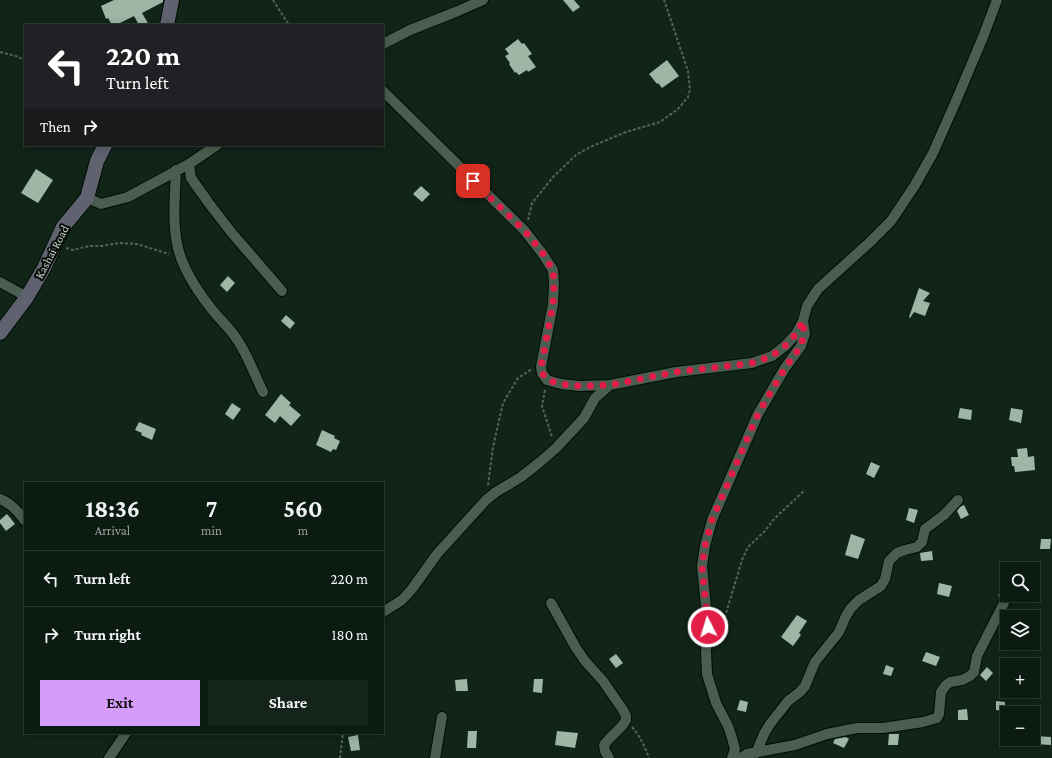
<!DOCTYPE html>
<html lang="en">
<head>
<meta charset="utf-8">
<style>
  :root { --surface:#0c1b12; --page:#15241b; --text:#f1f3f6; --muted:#9aa19f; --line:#2c3932; --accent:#d59cfb }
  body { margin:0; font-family:"Crimson Pro",serif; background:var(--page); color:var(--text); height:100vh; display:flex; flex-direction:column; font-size:15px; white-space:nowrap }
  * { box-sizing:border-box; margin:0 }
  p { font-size:13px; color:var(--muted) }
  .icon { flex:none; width:22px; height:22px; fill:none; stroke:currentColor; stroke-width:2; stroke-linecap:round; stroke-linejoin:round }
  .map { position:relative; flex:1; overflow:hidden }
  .sheet { position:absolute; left:24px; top:482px; width:360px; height:252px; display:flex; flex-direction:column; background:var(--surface); border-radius:0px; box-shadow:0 2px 10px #0003,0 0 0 1px var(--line) }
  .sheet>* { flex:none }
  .top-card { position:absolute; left:24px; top:24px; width:360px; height:122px; border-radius:0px; box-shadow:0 2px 10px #0003,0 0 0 1px var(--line); background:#202124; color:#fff; overflow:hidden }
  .fabs { position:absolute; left:1000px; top:562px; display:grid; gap:8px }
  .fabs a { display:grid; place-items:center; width:40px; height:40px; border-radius:0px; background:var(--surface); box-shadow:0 2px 10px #0003,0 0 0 1px var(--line); font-size:20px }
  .pin { position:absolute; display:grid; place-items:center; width:34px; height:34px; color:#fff; margin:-17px; border-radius:8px; box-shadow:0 2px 6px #0006 }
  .me { position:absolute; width:44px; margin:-22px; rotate:355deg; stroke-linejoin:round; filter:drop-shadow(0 0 3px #0008) }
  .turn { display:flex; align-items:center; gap:14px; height:84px; padding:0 16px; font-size:18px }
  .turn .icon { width:52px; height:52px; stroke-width:2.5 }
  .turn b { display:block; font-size:28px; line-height:34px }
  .then { display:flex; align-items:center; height:38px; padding:0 16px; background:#0003; gap:8px; font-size:15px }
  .eta { display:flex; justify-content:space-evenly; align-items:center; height:68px; text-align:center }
  .eta b { font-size:24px; font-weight:700; line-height:28px }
  .primary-button { display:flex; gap:8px; margin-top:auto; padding:8px 16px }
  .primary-button a { flex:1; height:46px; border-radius:0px; background:var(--accent); color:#111; font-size:16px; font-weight:700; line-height:46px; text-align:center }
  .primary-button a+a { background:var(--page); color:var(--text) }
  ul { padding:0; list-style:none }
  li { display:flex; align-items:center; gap:12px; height:56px; padding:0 16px; border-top:1px solid var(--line) }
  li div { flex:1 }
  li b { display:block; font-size:15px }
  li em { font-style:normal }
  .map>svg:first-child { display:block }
  .building { fill:#9eb6a6 }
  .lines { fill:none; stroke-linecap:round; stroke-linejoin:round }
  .street-casing { stroke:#000d04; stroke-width:12 }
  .secondary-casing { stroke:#000d04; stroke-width:16 }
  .path { stroke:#54655b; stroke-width:2; stroke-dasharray:3 2; stroke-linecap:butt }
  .street { stroke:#495e50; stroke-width:10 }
  .secondary { stroke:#616270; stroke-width:14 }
  .route { stroke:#e11d48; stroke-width:7; stroke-dasharray:0 12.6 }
  .labels { text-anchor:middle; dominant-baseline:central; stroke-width:4; stroke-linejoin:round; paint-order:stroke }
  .street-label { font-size:12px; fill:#cad6ce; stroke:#040b06 }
</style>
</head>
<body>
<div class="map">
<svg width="1052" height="758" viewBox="0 0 1052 758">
  <rect width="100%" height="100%" fill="#102418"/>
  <!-- building -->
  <path class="building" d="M 114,0 L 163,0 L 163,2 L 142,13 L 149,25 L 139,25 L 134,16 L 116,25 L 112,25 L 108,18 L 106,19 L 101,6 Z
    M 563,0 L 574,0 L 580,7 L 573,12 Z
    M 518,39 L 522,44 L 524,43 L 532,54 L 528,56 L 536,67 L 528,72 L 527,70 L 519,75 L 516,72 L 515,73 L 509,64 L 510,63 L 505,56 L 509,54 L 505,49 Z
    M 667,60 L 679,76 L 662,88 L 658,83 L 657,84 L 649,74 Z
    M 36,169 L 53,180 L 38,203 L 21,193 Z
    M 421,186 L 430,194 L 422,202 L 413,194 Z
    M 228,276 L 235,283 L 227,292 L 220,285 Z
    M 919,288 L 930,293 L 923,301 L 930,303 L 925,316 L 914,312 L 910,318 L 909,317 Z
    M 286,315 L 295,323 L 290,329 L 281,321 Z
    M 281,394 L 291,403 L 289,405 L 301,415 L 291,426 L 280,416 L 275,423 L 265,415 Z
    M 232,403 L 241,409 L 233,420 L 225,414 Z
    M 960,408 L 972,410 L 971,420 L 958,418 Z
    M 1011,408 L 1023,410 L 1021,423 L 1009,420 Z
    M 139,422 L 156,429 L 152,440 L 141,435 L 142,433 L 135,430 Z
    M 322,430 L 335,436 L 334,438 L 340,441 L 336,450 L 333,449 L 331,452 L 316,445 Z
    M 1027,448 L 1028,457 L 1034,456 L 1035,470 L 1015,472 L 1014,466 L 1012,466 L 1011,457 L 1018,457 L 1017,449 Z
    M 871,462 L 880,466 L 874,478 L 866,474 Z
    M 964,505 L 969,515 L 961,519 L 957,511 L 960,507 Z
    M 909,508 L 918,510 L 914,523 L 906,520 Z
    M 7,514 L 15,524 L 6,531 L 0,523 L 0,520 Z
    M 851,534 L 865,539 L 858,559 L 845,555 Z
    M 1041,539 L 1051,539 L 1050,549 L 1040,549 Z
    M 932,551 L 933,560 L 921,561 L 920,553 Z
    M 1007,576 L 1007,597 L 1001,597 L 998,596 Z
    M 939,583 L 952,586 L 949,597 L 937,594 Z
    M 797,615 L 807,621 L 799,633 L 801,635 L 793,646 L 781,637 Z
    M 926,652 L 940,657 L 936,666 L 922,661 Z
    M 616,654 L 623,663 L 616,668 L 609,659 Z
    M 886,665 L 894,668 L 891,676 L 883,674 Z
    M 987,667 L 993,673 L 986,681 L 980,675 Z
    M 467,679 L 468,691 L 456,691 L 455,680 Z
    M 534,679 L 543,679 L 542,693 L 533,692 Z
    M 740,700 L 748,702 L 746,712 L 737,710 Z
    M 996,701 L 1005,702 L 1005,711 L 996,710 Z
    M 967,709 L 968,720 L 958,720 L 958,710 Z
    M 468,731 L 477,731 L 476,748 L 467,748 Z
    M 557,731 L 578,733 L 575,748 L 555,745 Z
    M 889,734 L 899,734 L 898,745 L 888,745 Z
    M 358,735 L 360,750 L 351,751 L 348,737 Z
    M 1035,736 L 1051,737 L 1051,745 L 1034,744 Z
    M 846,737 L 849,739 L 844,748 L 833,743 L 835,739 Z"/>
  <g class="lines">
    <defs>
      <path id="street" d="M 383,44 L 410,30 L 458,11 L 483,0
        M 383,91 L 524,230 L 542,253 L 553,270 L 554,284 L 553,304 L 541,367 L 542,373 L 547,380 L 561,384 L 579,386 L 610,385 L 676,372 L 752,363 L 772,356 L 785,346 L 796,334 L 803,321 L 807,306 L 818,289 L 870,242 L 891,221 L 915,185 L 933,153 L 956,101 L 983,37 L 997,0
        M 189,164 L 191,178 L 208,202 L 231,232 L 282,291
        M 176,170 C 175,198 171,231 181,258 C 188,277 201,296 214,312 C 219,318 225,324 230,330 C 245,348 253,371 263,392
        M 87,198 L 101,204 L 128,197 L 189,164 L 217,145
        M 0,282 L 27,297
        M 0,499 C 11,503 18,511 25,521
        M 551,603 L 576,648 L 585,661 L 603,681 L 623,710 L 626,716 L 626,720 L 622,726 L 609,739 L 604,745 L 605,751 L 609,758
        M 383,612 L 402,600 L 412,589 L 437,554 L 486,500 L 496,492 L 521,477 L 540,462 L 556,448 L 584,418 L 595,398 L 610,385
        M 756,753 L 764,734 L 770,724 L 788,701 L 800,692 L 805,686 L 815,662 L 839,632 L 846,616 L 851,608 L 859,600 L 881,586 L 885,579 L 889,561 L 897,553 L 905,550 L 917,547 L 922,542 L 925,529 L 944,515 L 958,500
        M 109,758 L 126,733
        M 435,758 L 442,717
        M 732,758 L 735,749 L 732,738 L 728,726 L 716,703 L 707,674 L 706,651 L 708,627 L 702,566 L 705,546 L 712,520 L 758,414 L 785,368 L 801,346 L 805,334 L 803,321
        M 740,758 L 747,754 L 795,745 L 827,734 L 857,728 L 883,728 L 923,722 L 937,718 L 939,714 L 941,692 L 946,685 L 950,682 L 962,680 L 970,676 L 974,672 L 977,656 L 1004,603"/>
      <path id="secondary" d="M 167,25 L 172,0
        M 0,333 L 27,297 L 44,268 L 63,227 L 87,198 L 97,161 L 105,145"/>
    </defs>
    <!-- street casing -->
    <use href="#street" class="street-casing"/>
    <!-- secondary casing -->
    <use href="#secondary" class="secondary-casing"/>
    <!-- path -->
    <path class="path" d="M 273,0 L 289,25
      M 0,52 L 16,56 L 25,60
      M 528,220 L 532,203 L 554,176 L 576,155 L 590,147 L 626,132 L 660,122 L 678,109 L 688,97 L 690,90 L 688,71 L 664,0
      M 66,248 L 73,250 L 89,246 L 101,246 L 120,243 L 137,244 L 169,254
      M 545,390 L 542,406 L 552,437
      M 488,485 L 493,447 L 503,403 L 518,378 L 532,369
      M 718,631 L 724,620 L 742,560 L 748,547 L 765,531 L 774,519 L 805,490
      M 632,727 C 640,736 645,747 649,758
      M 340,758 L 343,733"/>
    <!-- street -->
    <use href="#street" class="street"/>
    <!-- secondary -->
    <use href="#secondary" class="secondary"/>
  </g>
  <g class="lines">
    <!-- route -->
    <path class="route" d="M 473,181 L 524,230 L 542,252 L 553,270 L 554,284 L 553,304 L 541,367 L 542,373 L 547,380 L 561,384 L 579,386 L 610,385 L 676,372 L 752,363 L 772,356 L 785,346 L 796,334 L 803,321 L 804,334 L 801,346 L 785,368 L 758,414 L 712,520 L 705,546 L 702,566 L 708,627"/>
  </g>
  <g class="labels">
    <!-- street labels -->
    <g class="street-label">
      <text transform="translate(52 252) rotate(-62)">Kashai Road</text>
    </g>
  </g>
</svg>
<div class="fabs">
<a><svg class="icon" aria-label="search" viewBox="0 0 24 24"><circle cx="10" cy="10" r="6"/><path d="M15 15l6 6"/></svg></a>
<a><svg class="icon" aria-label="layers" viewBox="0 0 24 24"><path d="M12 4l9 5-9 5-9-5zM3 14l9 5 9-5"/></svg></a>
<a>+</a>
<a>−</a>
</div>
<div class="pin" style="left:473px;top:181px;background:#d93025"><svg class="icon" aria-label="arrive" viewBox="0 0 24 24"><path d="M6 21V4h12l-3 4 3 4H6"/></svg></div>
<svg class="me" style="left:708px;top:627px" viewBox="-20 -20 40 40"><circle r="17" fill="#e11d48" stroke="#fff" stroke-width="3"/><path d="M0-11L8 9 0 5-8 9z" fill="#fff"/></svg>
<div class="top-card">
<div class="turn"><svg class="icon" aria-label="left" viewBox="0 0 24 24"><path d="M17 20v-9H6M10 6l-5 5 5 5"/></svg><div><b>220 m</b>Turn left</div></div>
<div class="then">Then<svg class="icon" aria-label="right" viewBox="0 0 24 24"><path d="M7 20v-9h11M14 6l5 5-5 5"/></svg></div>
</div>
<section class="sheet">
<div class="eta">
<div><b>18:36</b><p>Arrival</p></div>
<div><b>7</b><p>min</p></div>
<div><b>560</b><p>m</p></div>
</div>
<ul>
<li><svg class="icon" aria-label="left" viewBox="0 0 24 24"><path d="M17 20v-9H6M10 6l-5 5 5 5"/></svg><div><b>Turn left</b></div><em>220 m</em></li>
<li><svg class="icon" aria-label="right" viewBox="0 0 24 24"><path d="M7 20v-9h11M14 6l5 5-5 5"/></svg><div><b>Turn right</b></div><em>180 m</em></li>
</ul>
<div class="primary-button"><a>Exit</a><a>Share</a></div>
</section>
</div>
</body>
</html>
